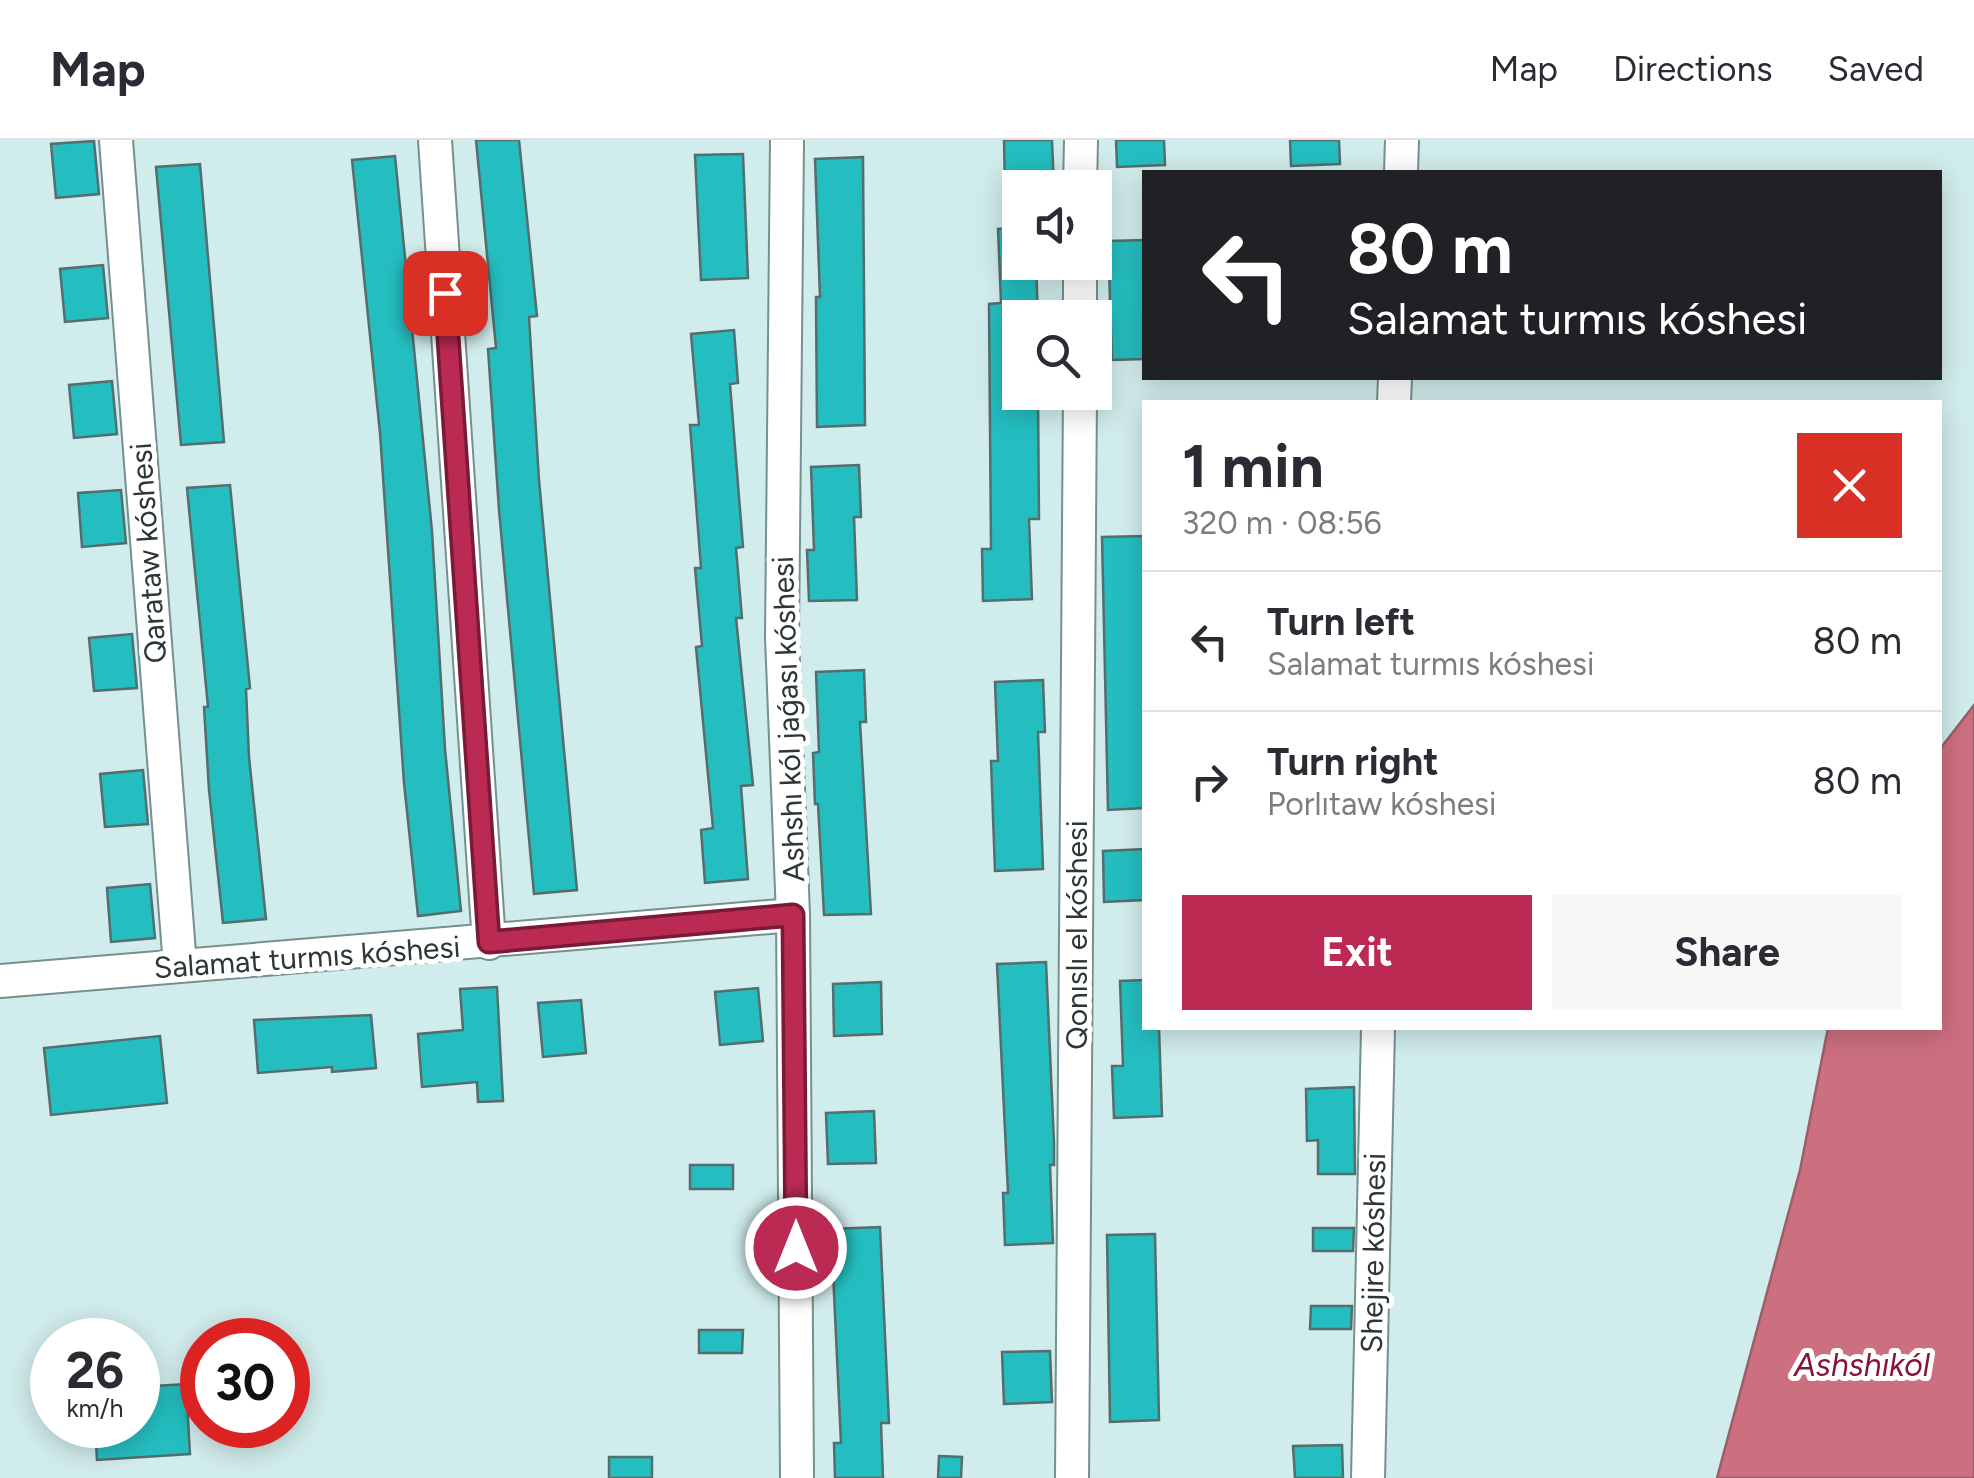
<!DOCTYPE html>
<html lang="en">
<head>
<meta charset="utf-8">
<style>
  :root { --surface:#fff; --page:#f7f7f7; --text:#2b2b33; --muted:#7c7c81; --line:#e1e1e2; --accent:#ba2a53 }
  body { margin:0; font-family:Figtree,sans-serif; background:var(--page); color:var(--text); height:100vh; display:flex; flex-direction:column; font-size:38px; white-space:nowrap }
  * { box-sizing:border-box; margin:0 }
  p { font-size:32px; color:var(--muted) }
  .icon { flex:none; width:55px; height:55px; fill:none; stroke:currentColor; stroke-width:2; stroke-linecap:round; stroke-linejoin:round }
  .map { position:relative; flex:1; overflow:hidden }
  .drawer { position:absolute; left:1142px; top:260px; width:800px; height:630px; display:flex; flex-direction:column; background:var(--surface); border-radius:0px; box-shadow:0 5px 25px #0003 }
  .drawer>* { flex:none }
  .hud { position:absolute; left:1142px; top:30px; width:800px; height:210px; border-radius:0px; box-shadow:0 5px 25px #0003; background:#202124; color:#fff; overflow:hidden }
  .controls { position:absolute; left:1002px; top:30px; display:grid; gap:20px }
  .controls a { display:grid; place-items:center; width:110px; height:110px; border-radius:0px; background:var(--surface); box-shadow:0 5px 25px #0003; font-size:50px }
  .speed { position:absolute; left:30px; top:1178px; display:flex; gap:20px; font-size:50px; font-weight:700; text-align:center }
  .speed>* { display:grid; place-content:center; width:130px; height:130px; border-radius:50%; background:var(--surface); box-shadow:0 5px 25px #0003; line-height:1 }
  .speed small { font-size:25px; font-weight:400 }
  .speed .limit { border:15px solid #d22; background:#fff; color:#111 }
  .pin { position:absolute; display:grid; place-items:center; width:85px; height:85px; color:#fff; margin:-42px; border-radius:20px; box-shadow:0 5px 15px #0006 }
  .me { position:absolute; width:110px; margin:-55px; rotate:0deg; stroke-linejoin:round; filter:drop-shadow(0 0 8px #0008) }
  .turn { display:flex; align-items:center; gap:35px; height:210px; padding:0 40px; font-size:45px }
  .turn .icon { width:130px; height:130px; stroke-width:2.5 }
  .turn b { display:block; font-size:70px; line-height:85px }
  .round { display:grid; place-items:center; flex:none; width:105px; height:105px; border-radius:0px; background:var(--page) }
  .overview { display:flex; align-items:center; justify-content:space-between; height:170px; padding:0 40px }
  h1 { font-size:60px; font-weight:700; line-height:75px }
  .button { display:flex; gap:20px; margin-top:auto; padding:20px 40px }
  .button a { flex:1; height:115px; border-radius:0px; background:var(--accent); color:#fff; font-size:40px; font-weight:700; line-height:115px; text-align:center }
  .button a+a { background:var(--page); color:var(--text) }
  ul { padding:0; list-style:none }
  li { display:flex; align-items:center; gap:30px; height:140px; padding:0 40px; border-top:2px solid var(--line) }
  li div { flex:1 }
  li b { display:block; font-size:38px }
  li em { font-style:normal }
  header { display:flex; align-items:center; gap:60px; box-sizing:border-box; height:140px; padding:0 50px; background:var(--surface); border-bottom:2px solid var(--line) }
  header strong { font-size:48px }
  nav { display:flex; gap:55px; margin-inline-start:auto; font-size:35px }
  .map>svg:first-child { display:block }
  .water { fill:#cc6f7f; stroke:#9c5e69; stroke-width:2.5 }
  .building { fill:#24bec0; stroke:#556d6c; stroke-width:2.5 }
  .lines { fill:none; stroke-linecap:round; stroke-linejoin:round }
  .minor-casing { stroke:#77908f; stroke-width:36 }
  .minor { stroke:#fff; stroke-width:32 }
  .route-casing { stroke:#791b36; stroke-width:25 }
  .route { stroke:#ba2a53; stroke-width:18 }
  .labels { text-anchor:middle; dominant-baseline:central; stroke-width:10; stroke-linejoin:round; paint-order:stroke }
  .street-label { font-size:30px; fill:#2d3737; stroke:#fff }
  .water-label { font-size:32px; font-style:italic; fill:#871437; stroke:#fff }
</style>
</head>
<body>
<header>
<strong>Map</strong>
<nav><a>Map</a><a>Directions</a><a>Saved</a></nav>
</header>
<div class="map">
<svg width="1974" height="1338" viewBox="0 0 1974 1338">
  <rect width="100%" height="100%" fill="#d1ecec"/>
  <!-- water -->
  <path class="water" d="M 1974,565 L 1974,1338 L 1717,1338 L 1800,1030 L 1828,888 L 1940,888 L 1940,609 Z"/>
  <!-- building -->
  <path class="building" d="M 476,0 L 519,0 L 537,176 L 529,177 L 539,340 L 577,750 L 534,754 L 499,370 L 488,209 L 496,208 Z
    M 1004,0 L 1052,0 L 1054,48 L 1005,48 Z
    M 1116,0 L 1164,0 L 1165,25 L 1117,27 Z
    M 1290,0 L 1339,0 L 1340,24 L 1291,26 Z
    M 94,1 L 99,54 L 56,58 L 51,4 Z
    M 743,14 L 748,138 L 701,140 L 695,15 Z
    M 395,16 L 432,391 L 445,609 L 461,771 L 418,776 L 404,643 L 380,293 L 352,20 Z
    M 863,17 L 865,285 L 817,287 L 816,157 L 820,157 L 815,19 Z
    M 200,24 L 224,302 L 181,305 L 156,27 Z
    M 1020,88 L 1020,122 L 1036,122 L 1038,178 L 1020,178 L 1020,252 L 1038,252 L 1039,379 L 1029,379 L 1032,459 L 983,461 L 982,409 L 991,409 L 989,164 L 1001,163 L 998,89 Z
    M 1145,100 L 1145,219 L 1112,220 L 1108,101 Z
    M 103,125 L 108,178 L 65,182 L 60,129 Z
    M 734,190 L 738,243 L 730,244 L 743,407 L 736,408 L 742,478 L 736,478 L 753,645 L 741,646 L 748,739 L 705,743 L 701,690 L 713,688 L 696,507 L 702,506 L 695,428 L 701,428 L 690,285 L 699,285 L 691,194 Z
    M 112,241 L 117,294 L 74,298 L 69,245 Z
    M 859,325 L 861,377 L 854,377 L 857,460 L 809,461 L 807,410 L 814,410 L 811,327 Z
    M 230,345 L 250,548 L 246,549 L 249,617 L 266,779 L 223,783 L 209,650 L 204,567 L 208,567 L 187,348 Z
    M 121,350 L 126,403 L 82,407 L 78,353 Z
    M 1145,396 L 1145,668 L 1108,670 L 1102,397 Z
    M 132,494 L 137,548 L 94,551 L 89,498 Z
    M 864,530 L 866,582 L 860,582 L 871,774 L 824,775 L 818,664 L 815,664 L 813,613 L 819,612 L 816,532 Z
    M 1043,540 L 1045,592 L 1038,592 L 1043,729 L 995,731 L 991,621 L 998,621 L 995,542 Z
    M 143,630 L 148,684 L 105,687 L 100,634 Z
    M 1145,709 L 1145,760 L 1104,762 L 1103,711 Z
    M 150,744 L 155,798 L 111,802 L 107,748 Z
    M 1046,822 L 1054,1003 L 1054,1025 L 1050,1025 L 1053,1103 L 1005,1105 L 1003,1053 L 1008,1053 L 997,824 Z
    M 1145,840 L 1145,888 L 1159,888 L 1162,976 L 1114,978 L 1112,926 L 1123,926 L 1120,841 Z
    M 881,842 L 882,894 L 834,896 L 833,844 Z
    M 497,847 L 503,961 L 478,962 L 477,942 L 422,947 L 418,894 L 463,890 L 460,849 Z
    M 758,848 L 763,901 L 720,905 L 715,852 Z
    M 581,860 L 586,913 L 543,917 L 538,863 Z
    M 371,875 L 376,928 L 332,932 L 332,927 L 258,933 L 254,880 Z
    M 160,896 L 167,963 L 51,975 L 44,908 Z
    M 1354,947 L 1355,1034 L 1318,1034 L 1318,1000 L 1307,1001 L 1306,949 Z
    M 874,971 L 876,1023 L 828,1024 L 826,973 Z
    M 690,1025 L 733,1025 L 733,1049 L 690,1049 Z
    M 880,1087 L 889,1283 L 881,1283 L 883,1338 L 835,1338 L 834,1303 L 841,1303 L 831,1089 Z
    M 1313,1088 L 1354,1088 L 1353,1111 L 1313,1111 Z
    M 1155,1094 L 1159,1280 L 1110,1282 L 1107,1095 Z
    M 1311,1166 L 1352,1166 L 1351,1189 L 1310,1189 Z
    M 699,1190 L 743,1190 L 742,1213 L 699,1213 Z
    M 1050,1211 L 1052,1262 L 1004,1264 L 1002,1212 Z
    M 186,1244 L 190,1314 L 97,1320 L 95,1285 L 138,1285 L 138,1247 Z
    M 1342,1305 L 1343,1338 L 1295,1338 L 1293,1306 Z
    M 939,1316 L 962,1317 L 961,1338 L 938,1338 Z
    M 609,1317 L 652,1317 L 652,1338 L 609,1338 Z"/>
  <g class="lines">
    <defs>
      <path id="minor" d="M 116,0 L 180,826
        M 435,0 L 489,803
        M 787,0 L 782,497 L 793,775 L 797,1338
        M 1401,32 L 1402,0
        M 1080,48 L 1081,0
        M 1080,178 L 1080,122
        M 1394,262 L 1395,238
        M 0,841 L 793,775
        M 1072,1338 L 1080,252
        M 1368,1338 L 1378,888"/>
    </defs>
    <!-- minor casing -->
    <use href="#minor" class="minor-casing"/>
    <!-- minor -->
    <use href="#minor" class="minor"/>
  </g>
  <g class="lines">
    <defs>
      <path id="route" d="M 445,153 L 489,802 L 793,775 L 796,1108"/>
    </defs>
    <!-- route casing -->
    <use href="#route" class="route-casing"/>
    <!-- route -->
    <use href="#route" class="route"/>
  </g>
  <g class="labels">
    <!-- street labels -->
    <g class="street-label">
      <text transform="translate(148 413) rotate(-94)">Qarataw kóshesi</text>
      <text transform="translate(788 579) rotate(-92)">Ashshı kól jaǵası kóshesi</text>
      <text transform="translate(1076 795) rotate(-90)">Qonıslı el kóshesi</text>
      <text transform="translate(307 817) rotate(-4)">Salamat turmıs kóshesi</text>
      <text transform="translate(1373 1113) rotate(-89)">Shejire kóshesi</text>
    </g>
    <!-- water labels -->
    <g class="water-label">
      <text x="1862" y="1225">Ashshıkól</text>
    </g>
  </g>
</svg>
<div class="controls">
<a><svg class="icon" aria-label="sound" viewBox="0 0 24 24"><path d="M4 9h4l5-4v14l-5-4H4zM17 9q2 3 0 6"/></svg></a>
<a><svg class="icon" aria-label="search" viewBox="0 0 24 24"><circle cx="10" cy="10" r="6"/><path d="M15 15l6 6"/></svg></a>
</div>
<div class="speed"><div>26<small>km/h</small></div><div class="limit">30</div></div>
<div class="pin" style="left:445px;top:153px;background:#d93025"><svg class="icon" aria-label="arrive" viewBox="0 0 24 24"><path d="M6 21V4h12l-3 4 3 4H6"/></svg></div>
<svg class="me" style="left:796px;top:1108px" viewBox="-20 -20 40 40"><circle r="17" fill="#ba2a53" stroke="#fff" stroke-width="3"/><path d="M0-11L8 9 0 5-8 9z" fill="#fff"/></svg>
<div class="hud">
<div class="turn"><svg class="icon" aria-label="left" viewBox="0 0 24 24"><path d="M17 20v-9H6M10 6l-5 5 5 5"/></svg><div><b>80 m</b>Salamat turmıs kóshesi</div></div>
</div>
<section class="drawer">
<div class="overview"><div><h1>1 min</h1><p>320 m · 08:56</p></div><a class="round" style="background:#d93025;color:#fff"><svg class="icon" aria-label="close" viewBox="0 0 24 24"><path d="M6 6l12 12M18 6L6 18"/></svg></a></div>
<ul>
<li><svg class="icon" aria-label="left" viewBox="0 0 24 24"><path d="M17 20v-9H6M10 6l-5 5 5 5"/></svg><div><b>Turn left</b><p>Salamat turmıs kóshesi</p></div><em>80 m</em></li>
<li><svg class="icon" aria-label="right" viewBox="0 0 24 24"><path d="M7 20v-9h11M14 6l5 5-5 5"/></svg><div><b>Turn right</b><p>Porlıtaw kóshesi</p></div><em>80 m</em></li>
</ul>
<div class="button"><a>Exit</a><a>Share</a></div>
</section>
</div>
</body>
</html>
